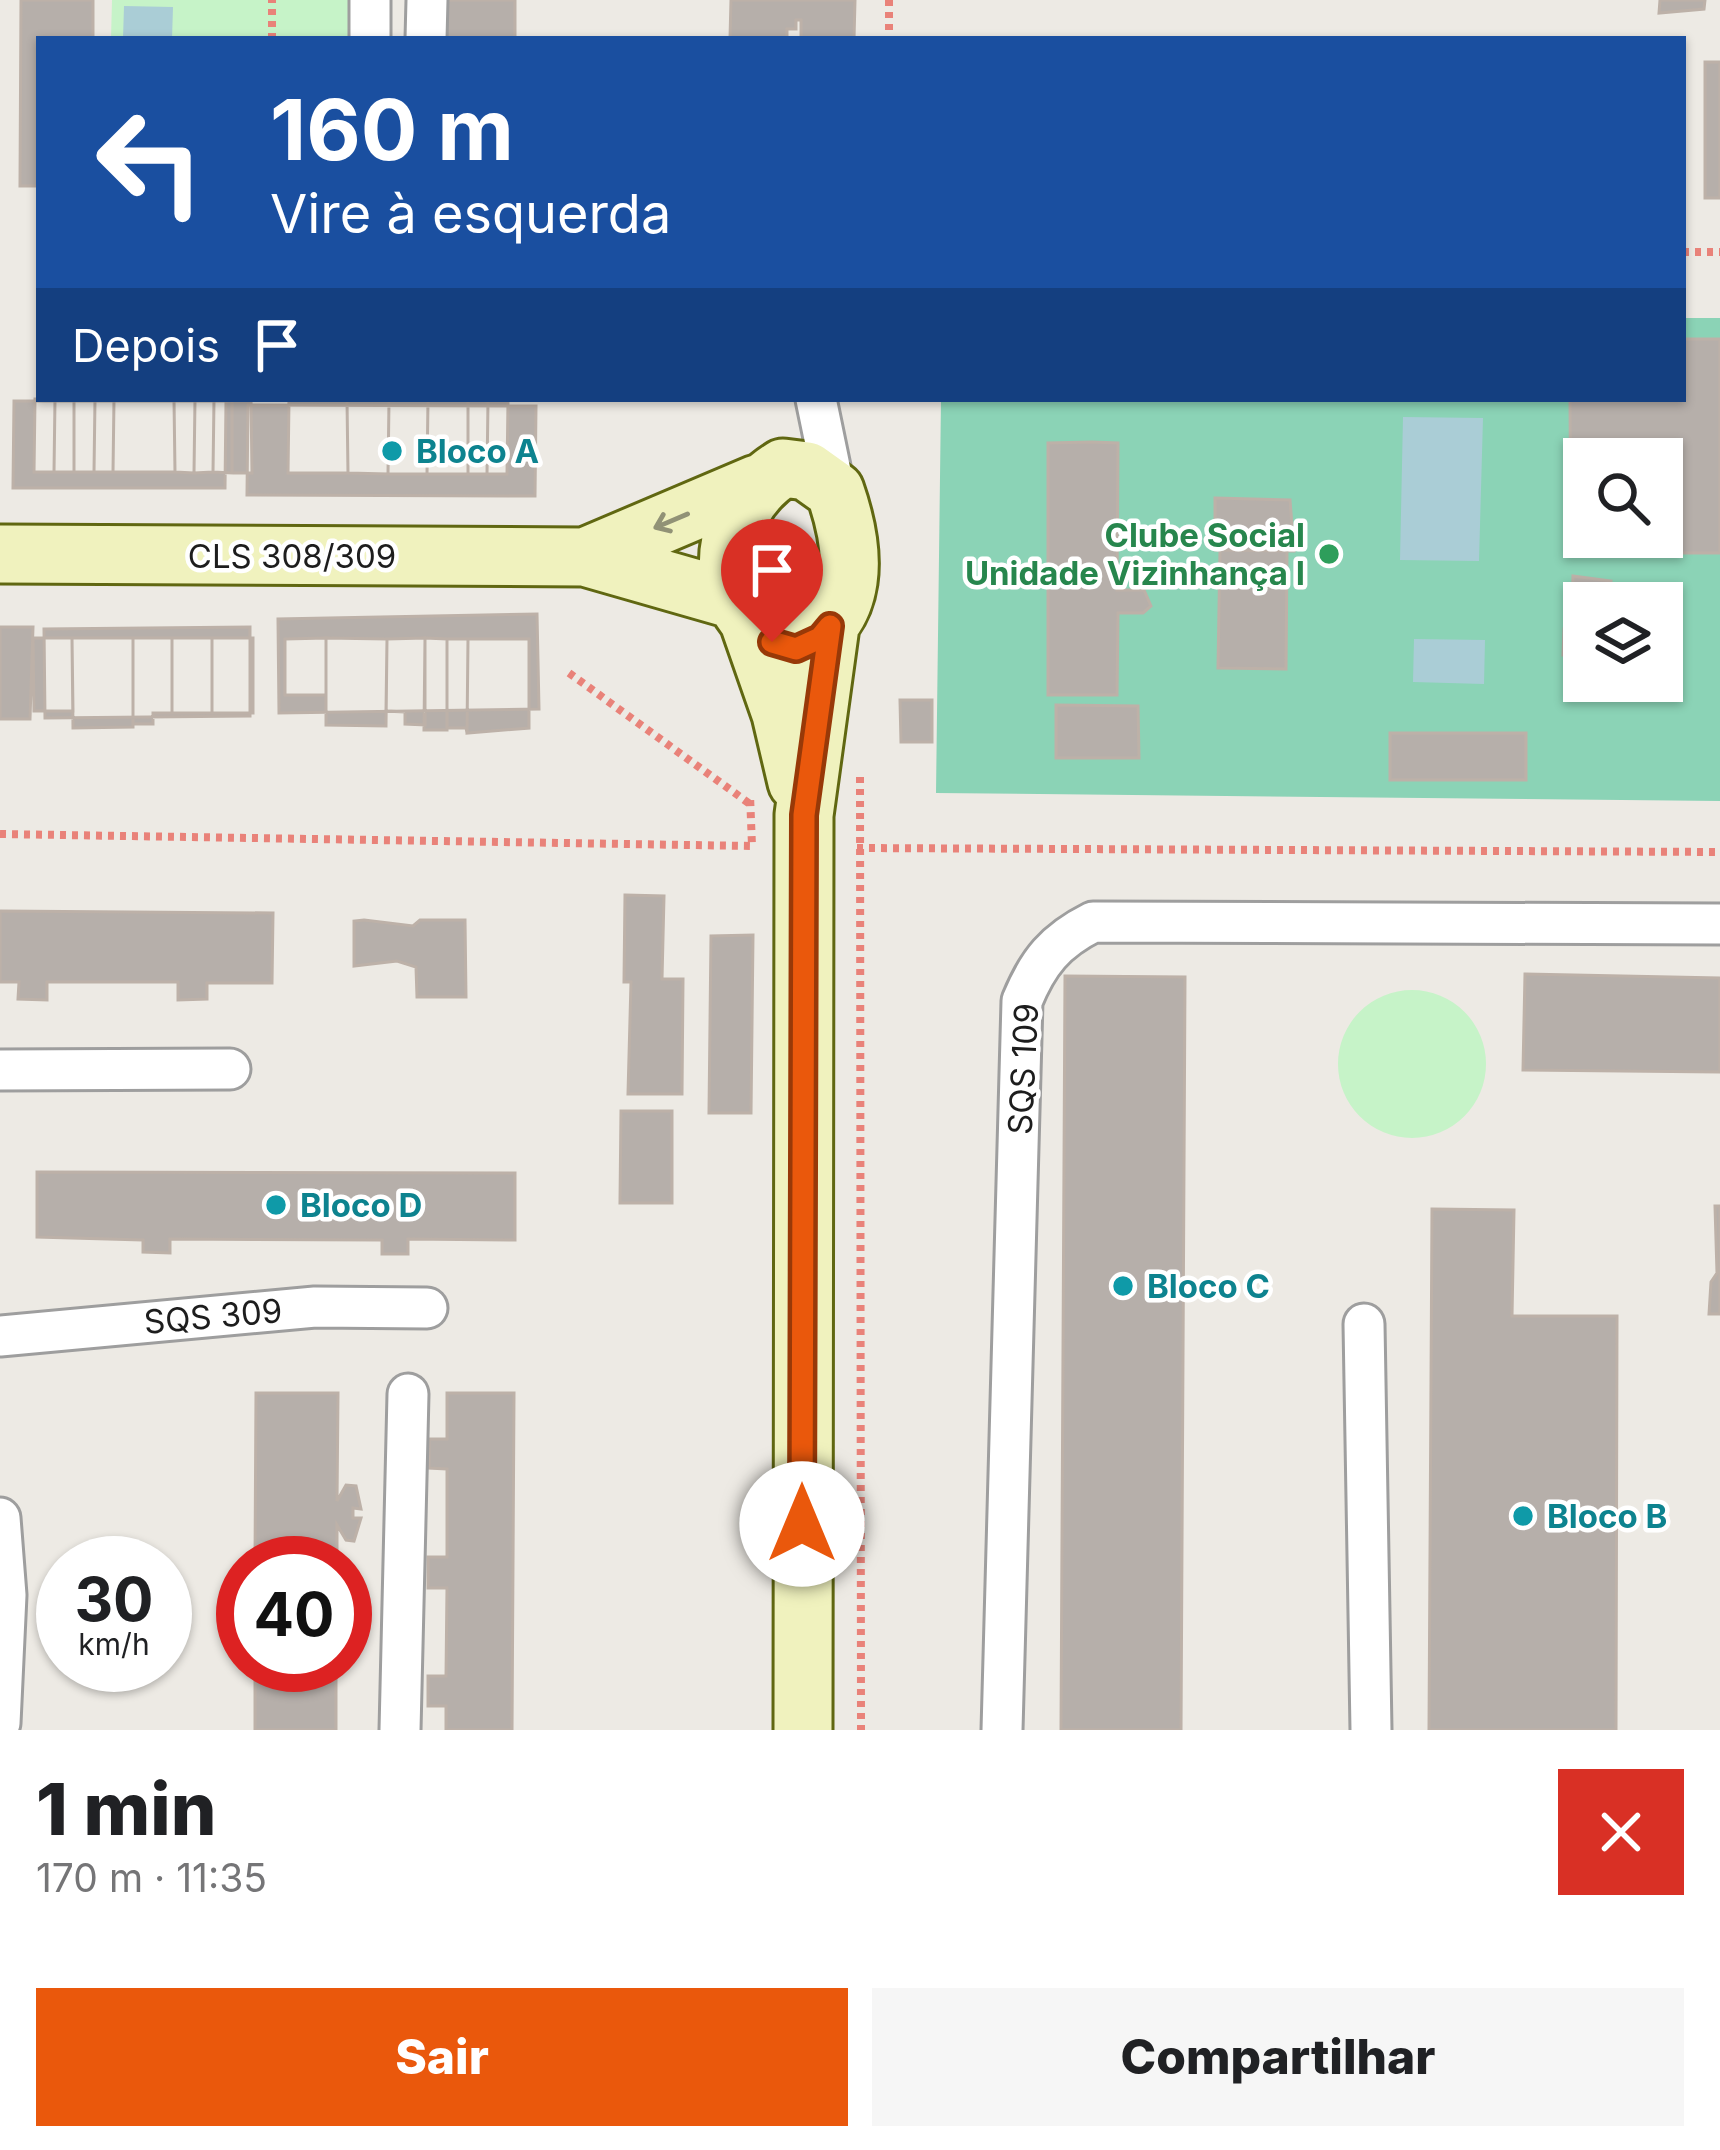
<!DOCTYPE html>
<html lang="pt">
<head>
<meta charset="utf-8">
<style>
  :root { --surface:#fff; --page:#f6f6f6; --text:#202124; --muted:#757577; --accent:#ea580c }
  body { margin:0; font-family:Inter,sans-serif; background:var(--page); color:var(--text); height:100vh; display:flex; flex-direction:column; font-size:45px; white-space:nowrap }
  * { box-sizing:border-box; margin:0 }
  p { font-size:39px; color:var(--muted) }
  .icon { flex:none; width:66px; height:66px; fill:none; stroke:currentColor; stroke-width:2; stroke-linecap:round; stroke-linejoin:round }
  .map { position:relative; height:1730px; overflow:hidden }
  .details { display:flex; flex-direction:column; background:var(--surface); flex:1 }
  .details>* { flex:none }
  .banner { position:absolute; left:36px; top:36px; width:1650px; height:366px; border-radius:0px; box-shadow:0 3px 9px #0004; background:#1a4fa0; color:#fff; overflow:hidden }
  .fabs { position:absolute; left:1563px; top:438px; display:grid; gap:24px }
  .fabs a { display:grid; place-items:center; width:120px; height:120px; border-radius:0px; background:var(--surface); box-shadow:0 3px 9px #0004; font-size:60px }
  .speed { position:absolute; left:36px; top:1536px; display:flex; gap:24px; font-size:60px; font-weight:700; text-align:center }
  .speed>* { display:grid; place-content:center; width:156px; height:156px; border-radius:50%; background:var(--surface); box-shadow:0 3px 9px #0004; line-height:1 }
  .speed small { font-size:30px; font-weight:400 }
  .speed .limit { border:18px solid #d22; background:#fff; color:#111 }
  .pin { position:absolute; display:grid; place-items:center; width:102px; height:102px; color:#fff; margin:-123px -51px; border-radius:50% 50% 50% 0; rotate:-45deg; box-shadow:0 0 12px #0007 }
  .pin .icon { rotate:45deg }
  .me { position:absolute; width:132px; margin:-66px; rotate:0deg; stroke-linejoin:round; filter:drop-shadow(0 0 9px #0008) }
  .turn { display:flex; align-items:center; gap:42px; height:252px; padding:0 36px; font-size:54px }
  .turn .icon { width:156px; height:156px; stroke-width:2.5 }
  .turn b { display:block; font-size:84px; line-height:102px }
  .then { display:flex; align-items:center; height:114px; padding:0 36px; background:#0003; gap:24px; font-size:45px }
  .round { display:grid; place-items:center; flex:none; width:126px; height:126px; border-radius:0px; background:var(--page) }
  .head { display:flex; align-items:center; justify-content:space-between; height:204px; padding:0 36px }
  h1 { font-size:72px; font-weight:800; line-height:90px }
  .primary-button { display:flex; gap:24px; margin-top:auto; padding:24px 36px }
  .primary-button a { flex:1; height:138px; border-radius:0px; background:var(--accent); color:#fff; font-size:48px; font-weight:800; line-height:138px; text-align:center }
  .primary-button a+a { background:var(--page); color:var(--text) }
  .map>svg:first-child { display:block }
  .park { fill:#c6f3c8 }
  .pitch { fill:#8bd3b6; fill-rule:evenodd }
  .water { fill:#aacdd6 }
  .building { fill:#b6afaa; stroke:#bdb1a8; stroke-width:3; fill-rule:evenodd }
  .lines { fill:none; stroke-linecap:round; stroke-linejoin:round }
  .street-casing { stroke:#9e9e9e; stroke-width:45 }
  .secondary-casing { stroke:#606711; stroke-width:63 }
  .path { stroke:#e98279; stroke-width:8; stroke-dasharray:6 6; stroke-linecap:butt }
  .street { stroke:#fff; stroke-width:39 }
  .secondary { stroke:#f0f2be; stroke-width:57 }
  .oneway { stroke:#919276 }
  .route-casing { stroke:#983908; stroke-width:30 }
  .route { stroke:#ea580c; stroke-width:21 }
  .culture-dot { fill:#0f9aa8; stroke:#fff; stroke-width:4.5 }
  .leisure-dot { fill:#2e9e5b; stroke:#fff; stroke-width:4.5 }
  .labels { text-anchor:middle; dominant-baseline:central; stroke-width:9; stroke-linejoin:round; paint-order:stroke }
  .culture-label { font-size:33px; font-weight:bold; fill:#0d838f; stroke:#fff; text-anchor:start }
  .leisure-label { font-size:33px; font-weight:bold; fill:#27864d; stroke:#fff; text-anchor:end }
  .street-label { font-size:33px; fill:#1d1d1d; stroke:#fff }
</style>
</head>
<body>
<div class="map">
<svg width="1720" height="1730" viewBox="0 0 1720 1730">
  <rect width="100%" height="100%" fill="#edeae4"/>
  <!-- park -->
  <path class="park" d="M 112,0 L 350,0 L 349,39 L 111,39 Z
    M1338 1064a74 74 0 1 1 148 0a74 74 0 1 1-148 0Z"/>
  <!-- pitch -->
  <path class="pitch" d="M 1683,318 L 1720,318 L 1720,801 L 936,793 L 941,399 L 1683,399 ZM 1584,459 L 1662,459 L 1662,537 L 1584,537 ZM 1584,603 L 1662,603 L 1662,681 L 1584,681 Z"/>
  <!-- water -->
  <path class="water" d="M 124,6 L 173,7 L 172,39 L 123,39 Z
    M 1403,417 L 1483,418 L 1479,561 L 1400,560 Z
    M 1414,639 L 1485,640 L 1484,684 L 1413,682 Z"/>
  <!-- building -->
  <path class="building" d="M 21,0 L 93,0 L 93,39 L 39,39 L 39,186 L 20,186 Z
    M 443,0 L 515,0 L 515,39 L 443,39 Z
    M 731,0 L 855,0 L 854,39 L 801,39 L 801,20 L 796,20 L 796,29 L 787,29 L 787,39 L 730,39 Z
    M 1660,0 L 1705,0 L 1704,9 L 1659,13 Z
    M 1705,62 L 1720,62 L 1720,198 L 1705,198 Z
    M 1683,339 L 1720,339 L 1720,553 L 1571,553 L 1570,399 L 1683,399 ZM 1584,459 L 1662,459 L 1662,537 L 1584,537 Z
    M 35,399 L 55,399 L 54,472 L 34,472 Z
    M 55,399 L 74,399 L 74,472 L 54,472 Z
    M 74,399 L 95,399 L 94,472 L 74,472 Z
    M 95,399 L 114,399 L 113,472 L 94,472 Z
    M 114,399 L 174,400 L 175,472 L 113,472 Z
    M 195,399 L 194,473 L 175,472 L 174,399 Z
    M 214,399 L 213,472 L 194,473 L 195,399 Z
    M 428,399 L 427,474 L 388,474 L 389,401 Z
    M 214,400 L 232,400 L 232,473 L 213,472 Z
    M 232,400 L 251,400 L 252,473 L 232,473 Z
    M 289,400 L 347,400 L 348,473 L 288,473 Z
    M 347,400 L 389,401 L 388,474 L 348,473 Z
    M 428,400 L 468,400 L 468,474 L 427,474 Z
    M 468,400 L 488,401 L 487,474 L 468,474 Z
    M 14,401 L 226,401 L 225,488 L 13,488 Z
    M 488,401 L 508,401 L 507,474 L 487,474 Z
    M 248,405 L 536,406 L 535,496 L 247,495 Z
    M 1092,442 L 1118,443 L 1117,590 L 1144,590 L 1151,606 L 1143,613 L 1118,613 L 1117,695 L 1048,695 L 1048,443 Z
    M 1215,498 L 1290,500 L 1294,551 L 1215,550 Z
    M 1220,550 L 1287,551 L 1286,669 L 1218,668 Z
    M 1573,576 L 1611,581 L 1610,603 L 1584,603 L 1584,667 L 1569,667 L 1570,655 L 1563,655 L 1564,629 L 1571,629 Z
    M 537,614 L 539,709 L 279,713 L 278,619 Z
    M 0,627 L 33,627 L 30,719 L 0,719 Z
    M 250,627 L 250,716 L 45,718 L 44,629 Z
    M 33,638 L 72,638 L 73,711 L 34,711 Z
    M 72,638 L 133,638 L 133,727 L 73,728 Z
    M 133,638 L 172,638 L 172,713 L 153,713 L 153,724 L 133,724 Z
    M 172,638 L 212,638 L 212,713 L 172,713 Z
    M 212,638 L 253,638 L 253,713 L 212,713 Z
    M 326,638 L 387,639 L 386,726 L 326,725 Z
    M 326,638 L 326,695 L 285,695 L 285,639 Z
    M 425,638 L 425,725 L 405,724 L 405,712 L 386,711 L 387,639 Z
    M 425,638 L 447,639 L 447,730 L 424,730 Z
    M 447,639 L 468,639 L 467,733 L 466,728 L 447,728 Z
    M 468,639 L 529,639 L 529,728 L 467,733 Z
    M 900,700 L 932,700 L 932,742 L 901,742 Z
    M 1056,705 L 1138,706 L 1139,758 L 1056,758 Z
    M 1390,733 L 1526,733 L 1526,780 L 1390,780 Z
    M 625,895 L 664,896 L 662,979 L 683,979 L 682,1094 L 628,1094 L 631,982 L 624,982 Z
    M 0,911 L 273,913 L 272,983 L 207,983 L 207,999 L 178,1000 L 178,982 L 47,982 L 47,1000 L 18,999 L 19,982 L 0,982 Z
    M 364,920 L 413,926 L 420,920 L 465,920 L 466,997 L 417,997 L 416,967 L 397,961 L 354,966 L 354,921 Z
    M 753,935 L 751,1113 L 709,1113 L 711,936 Z
    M 1525,974 L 1720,978 L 1720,1072 L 1523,1070 Z
    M 1065,976 L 1185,977 L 1181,1730 L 1061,1730 Z
    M 621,1111 L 672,1111 L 672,1203 L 620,1203 Z
    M 37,1172 L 515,1173 L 515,1240 L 408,1239 L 408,1254 L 382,1254 L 382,1240 L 170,1239 L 170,1253 L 143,1252 L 143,1240 L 37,1237 Z
    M 1715,1206 L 1720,1206 L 1720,1314 L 1709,1314 L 1711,1282 L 1717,1273 Z
    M 1432,1209 L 1514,1210 L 1512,1316 L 1617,1316 L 1616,1730 L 1429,1730 Z
    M 256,1393 L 338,1393 L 337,1501 L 346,1485 L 356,1486 L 361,1509 L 353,1508 L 353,1518 L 361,1518 L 354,1541 L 346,1540 L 337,1525 L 337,1563 L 255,1563 Z
    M 447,1393 L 514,1393 L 512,1730 L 446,1730 L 446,1706 L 428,1706 L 428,1676 L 446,1676 L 447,1588 L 428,1588 L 428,1557 L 447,1557 L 447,1469 L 429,1468 L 429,1439 L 447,1439 Z
    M 255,1665 L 336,1665 L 336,1730 L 255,1730 Z"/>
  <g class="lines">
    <defs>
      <path id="street" d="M 370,39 L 370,0
        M 426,39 L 427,0
        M 816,399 L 835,491
        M 0,1070 L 230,1069
        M 1364,1324 L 1371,1730
        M 0,1336 L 315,1307 L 427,1308
        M 0,1518 L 6,1595 L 0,1723
        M 400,1730 L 408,1394
        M 1002,1730 L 1022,1001 C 1038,962 1055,941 1093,922 L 1720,924"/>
      <path id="secondary" d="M 783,468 L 807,471 L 835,491 C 856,551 862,618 796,649 C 705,624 711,512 783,468 Z
        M 0,554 L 585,557 L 735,600
        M 585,557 L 757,484
        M 750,625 L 781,714 L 797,782
        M 803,1730 L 804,815 L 830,626"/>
    </defs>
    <!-- street casing -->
    <use href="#street" class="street-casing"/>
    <!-- secondary casing -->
    <use href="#secondary" class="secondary-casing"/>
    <!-- path -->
    <path class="path" d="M 889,0 L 889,39
      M 272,39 L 272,0
      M 1683,252 L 1720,252
      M 569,673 L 750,804
      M 860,777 L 861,1730
      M 0,834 L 752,846 L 750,795
      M 857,848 L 1720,852"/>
    <!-- street -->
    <use href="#street" class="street"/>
    <!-- secondary -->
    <use href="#secondary" class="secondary"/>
  </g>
  <!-- one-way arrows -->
  <defs><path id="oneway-shaft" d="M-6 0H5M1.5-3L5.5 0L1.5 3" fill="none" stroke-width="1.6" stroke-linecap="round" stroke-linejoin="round" transform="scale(3)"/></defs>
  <use class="oneway" href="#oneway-shaft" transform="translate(671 521) rotate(157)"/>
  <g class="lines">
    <defs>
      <path id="route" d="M 772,642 L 796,649 L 820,638 L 830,626 L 804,815 L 802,1524"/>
    </defs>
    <!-- route casing -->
    <use href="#route" class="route-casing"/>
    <!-- route -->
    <use href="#route" class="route"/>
  </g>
  <!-- markers -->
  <g class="culture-dot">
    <circle cx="392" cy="451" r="12"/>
    <circle cx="276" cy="1205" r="12"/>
    <circle cx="1123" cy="1286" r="12"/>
    <circle cx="1523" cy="1516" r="12"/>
  </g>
  <circle class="leisure-dot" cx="1329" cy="554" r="12"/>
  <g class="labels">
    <!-- culture labels -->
    <g class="culture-label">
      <text x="416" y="451">Bloco A</text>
      <text x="300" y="1205">Bloco D</text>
      <text x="1147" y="1286">Bloco C</text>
      <text x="1547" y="1516">Bloco B</text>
    </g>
    <!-- leisure labels -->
    <g class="leisure-label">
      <text x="1305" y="535">Clube Social<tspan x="1305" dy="38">Unidade Vizinhança I</tspan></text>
    </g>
    <!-- street labels -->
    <g class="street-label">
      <text x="292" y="556">CLS 308/309</text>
      <text transform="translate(1023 1069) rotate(-87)">SQS 109</text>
      <text transform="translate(213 1316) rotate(-5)">SQS 309</text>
    </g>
  </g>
</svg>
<div class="fabs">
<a><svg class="icon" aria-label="search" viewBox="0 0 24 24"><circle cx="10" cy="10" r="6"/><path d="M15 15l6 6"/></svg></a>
<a><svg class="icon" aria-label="layers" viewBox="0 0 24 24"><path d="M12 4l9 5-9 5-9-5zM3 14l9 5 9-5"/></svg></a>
</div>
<div class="speed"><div>30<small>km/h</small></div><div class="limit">40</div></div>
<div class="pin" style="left:772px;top:642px;background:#d93025"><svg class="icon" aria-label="arrive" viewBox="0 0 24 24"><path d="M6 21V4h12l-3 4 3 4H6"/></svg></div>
<svg class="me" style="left:802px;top:1524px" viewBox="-20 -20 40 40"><circle r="19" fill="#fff"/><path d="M0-13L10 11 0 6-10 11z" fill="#ea580c"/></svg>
<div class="banner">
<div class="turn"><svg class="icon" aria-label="left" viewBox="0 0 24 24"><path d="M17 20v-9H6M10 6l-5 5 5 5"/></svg><div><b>160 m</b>Vire à esquerda</div></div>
<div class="then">Depois<svg class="icon" aria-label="arrive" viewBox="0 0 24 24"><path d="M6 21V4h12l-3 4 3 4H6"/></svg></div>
</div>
</div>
<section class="details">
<div class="head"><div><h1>1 min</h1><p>170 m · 11:35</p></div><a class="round" style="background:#d93025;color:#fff"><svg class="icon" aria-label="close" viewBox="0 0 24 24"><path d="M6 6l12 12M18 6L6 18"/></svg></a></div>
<div class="primary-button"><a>Sair</a><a>Compartilhar</a></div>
</section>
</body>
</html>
